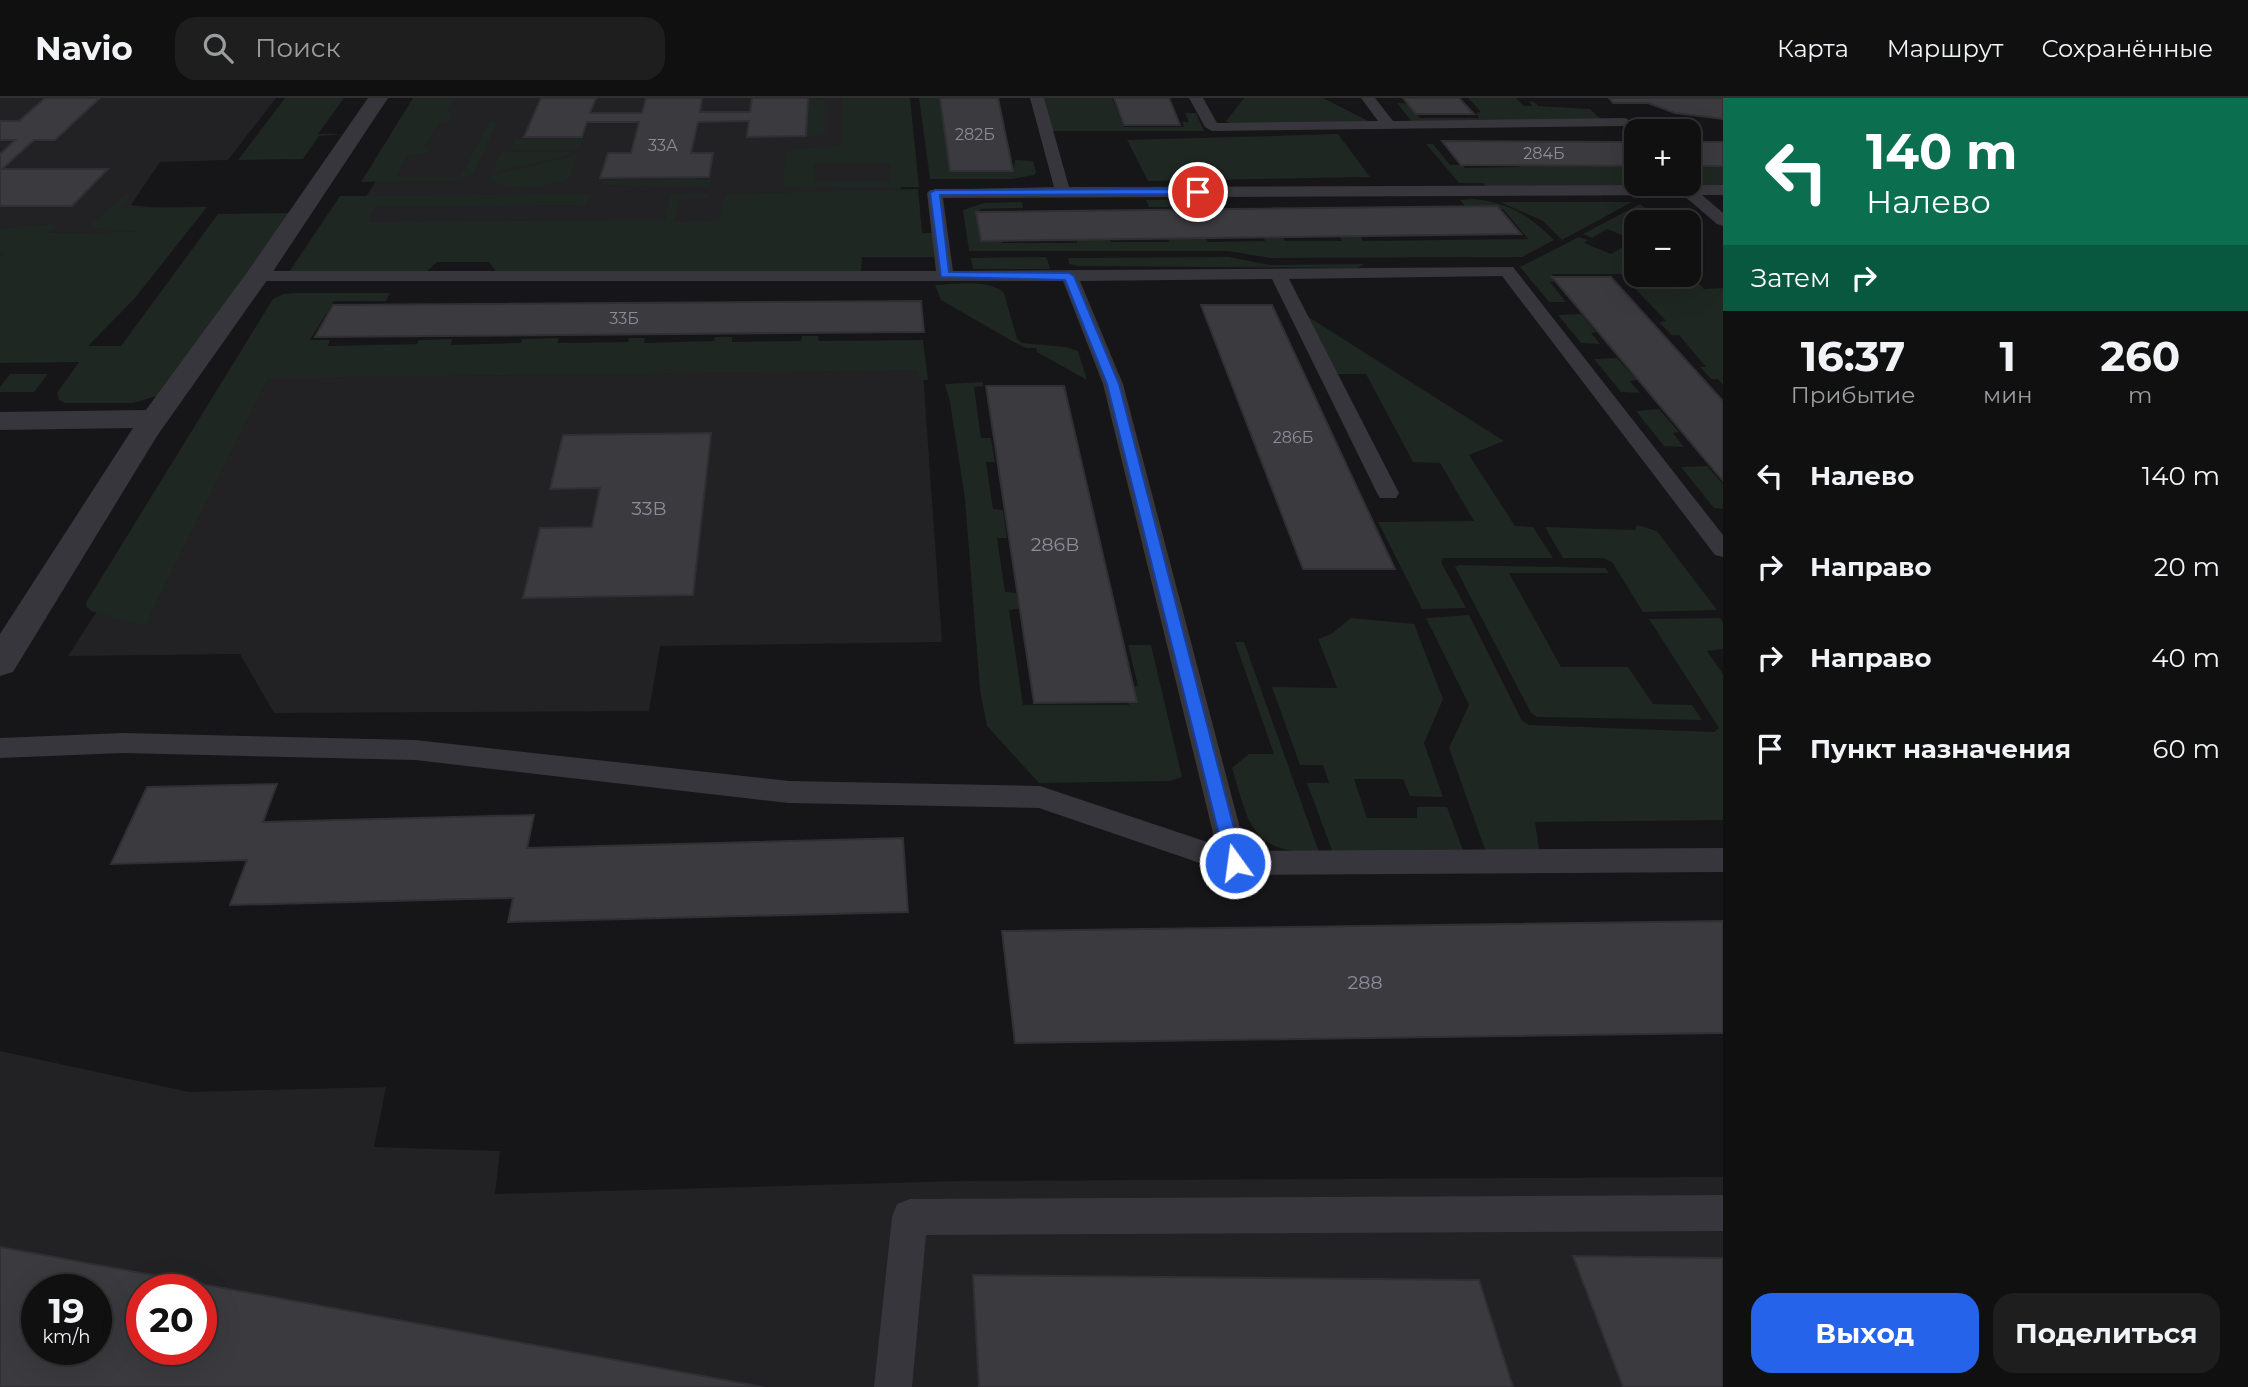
<!DOCTYPE html>
<html lang="ru">
<head>
<meta charset="utf-8">
<style>
  :root { --surface:#101011; --page:#1e1e1f; --text:#f1f3f6; --muted:#9c9d9f; --line:#303031; --accent:#2563eb }
  body { margin:0; font-family:Montserrat,sans-serif; background:var(--page); color:var(--text); height:100vh; display:flex; flex-direction:column; font-size:26px; white-space:nowrap }
  * { box-sizing:border-box; margin:0 }
  p { font-size:23px; color:var(--muted) }
  .icon { flex:none; width:38px; height:38px; fill:none; stroke:currentColor; stroke-width:2; stroke-linecap:round; stroke-linejoin:round }
  .map { position:relative; flex:1; overflow:hidden }
  .side { display:flex; flex-direction:column; background:var(--surface); width:525px }
  .side>* { flex:none }
  .hud { background:#0b6e4f; color:#fff; overflow:hidden }
  .controls { position:absolute; left:1624px; top:21px; display:grid; gap:14px }
  .controls a { display:grid; place-items:center; width:77px; height:77px; border-radius:14px; background:var(--surface); box-shadow:0 7px 28px #0002,0 0 0 2px var(--line); font-size:35px }
  .speed { position:absolute; left:21px; top:1176px; display:flex; gap:14px; font-size:35px; font-weight:700; text-align:center }
  .speed>* { display:grid; place-content:center; width:91px; height:91px; border-radius:50%; background:var(--surface); box-shadow:0 7px 28px #0002,0 0 0 2px var(--line); line-height:1 }
  .speed small { font-size:18px; font-weight:400 }
  .speed .limit { border:10px solid #d22; background:#fff; color:#111 }
  .pin { position:absolute; display:grid; place-items:center; width:60px; height:60px; color:#fff; margin:-30px; border:4px solid #fff; border-radius:50%; box-shadow:0 2px 7px #0007 }
  .me { position:absolute; width:77px; margin:-38px; rotate:346deg; stroke-linejoin:round; filter:drop-shadow(0 0 5px #0008) }
  .turn { display:flex; align-items:center; gap:24px; height:147px; padding:0 28px; font-size:32px }
  .turn .icon { width:91px; height:91px; stroke-width:2.5 }
  .turn b { display:block; font-size:49px; line-height:60px }
  .then { display:flex; align-items:center; height:66px; padding:0 28px; background:#0003; gap:14px; font-size:26px }
  .eta { display:flex; justify-content:space-evenly; align-items:center; height:119px; text-align:center }
  .eta b { font-size:42px; font-weight:700; line-height:49px }
  .action { display:flex; gap:14px; margin-top:auto; padding:14px 28px }
  .action a { flex:1; height:80px; border-radius:21px; background:var(--accent); color:#fff; font-size:28px; font-weight:700; line-height:80px; text-align:center }
  .action a+a { background:var(--page); color:var(--text) }
  ul { padding:0; list-style:none }
  li { display:flex; align-items:center; gap:21px; height:91px; padding:0 28px }
  li div { flex:1 }
  li b { display:block; font-size:26px }
  li em { font-style:normal }
  header { display:flex; align-items:center; gap:42px; box-sizing:border-box; height:98px; padding:0 35px; background:var(--surface); border-bottom:2px solid var(--line) }
  header strong { font-size:33px }
  nav { display:flex; gap:38px; margin-inline-start:auto; font-size:24px }
  .search { width:490px; height:63px; background:var(--page); display:flex; align-items:center; gap:18px; box-sizing:border-box; padding:0 24px; border-radius:21px; color:var(--muted); font-size:26px }
  main { display:flex; flex:1; min-height:0 }
  .map>svg:first-child { display:block }
  .built { fill:#222124; fill-rule:evenodd }
  .green { fill:#1f2722; fill-rule:evenodd }
  .building { fill:#3b3a3f; stroke:#302f33; stroke-width:2; fill-rule:evenodd }
  .lines { fill:none; stroke-linecap:round; stroke-linejoin:round }
  .lane { fill:#37363c; fill-rule:evenodd }
  .street { fill:#37363c; fill-rule:evenodd }
  .route { fill:#2563eb; stroke:#184099; stroke-width:2 }
  .labels { text-anchor:middle; dominant-baseline:central; stroke-width:7; stroke-linejoin:round; paint-order:stroke }
  .far-number-label { font-size:16px; fill:#8c8c9a }
  .number-label { font-size:19px; fill:#8c8c9a }
</style>
</head>
<body>
<header>
<strong>Navio</strong>
<div class="search"><svg class="icon" aria-label="search" viewBox="0 0 24 24"><circle cx="10" cy="10" r="6"/><path d="M15 15l6 6"/></svg>Поиск</div>
<nav><a>Карта</a><a>Маршрут</a><a>Сохранённые</a></nav>
</header>
<main>
<div class="map">
<svg width="1723" height="1289" viewBox="0 0 1723 1289">
  <rect width="100%" height="100%" fill="#161517"/>
  <!-- built -->
  <path class="built" d="M 0,0 L 276,0 L 228,62 L 160,64 L 131,107 L 182,112 L 0,244 Z
    M 430,0 L 897,0 L 902,126 L 345,131 Z
    M 922,261 L 942,544 L 660,548 L 649,613 L 274,615 L 240,556 L 68,558 L 256,267 Z
    M 0,953 L 189,994 L 386,989 L 374,1049 L 500,1053 L 495,1096 L 960,1083 L 1723,1079 L 1723,1289 L 0,1289 ZM 37,1192 L 96,1192 L 96,1251 L 37,1251 ZM 142,1192 L 201,1192 L 201,1251 L 142,1251 Z"/>
  <!-- green -->
  <path class="green" d="M 285,0 L 344,0 L 318,36 L 344,36 L 319,38 L 303,61 L 238,62 Z
    M 413,0 L 456,0 L 446,14 L 454,15 L 449,23 L 440,23 L 424,48 L 430,49 L 425,56 L 407,57 L 396,79 L 460,79 L 490,23 L 498,24 L 473,76 L 453,83 L 361,84 Z
    M 807,0 L 825,3 L 825,37 L 805,40 Z
    M 842,0 L 910,0 L 919,89 L 783,89 L 785,56 L 793,51 L 842,48 ZM 814,65 L 890,65 L 891,85 L 813,85 Z
    M 919,0 L 948,0 L 952,70 L 1014,70 L 1015,62 L 1033,63 L 1036,74 L 1034,77 L 1012,81 L 930,81 Z
    M 1041,0 L 1112,0 L 1124,29 L 1184,29 L 1182,24 L 1189,24 L 1185,15 L 1196,15 L 1204,33 L 1050,33 Z
    M 1244,0 L 1323,0 L 1380,29 L 1372,31 L 1242,31 L 1226,23 Z
    M 1468,0 L 1516,0 L 1524,8 L 1532,8 L 1529,3 L 1534,4 L 1538,8 L 1590,11 L 1603,23 L 1670,24 L 1680,29 L 1412,24 L 1397,5 L 1408,6 L 1420,20 L 1479,20 L 1476,15 L 1481,14 Z
    M 1338,36 L 1370,79 L 1148,83 L 1127,42 Z
    M 515,41 L 583,41 L 580,51 L 511,51 Z
    M 1426,46 L 1433,46 L 1450,67 L 1463,67 L 1465,70 L 1520,69 L 1518,66 L 1590,69 L 1588,66 L 1636,68 L 1636,86 L 1689,86 L 1689,68 L 1723,68 L 1723,89 L 1487,90 L 1483,85 L 1459,85 Z
    M 501,54 L 570,54 L 569,57 L 492,75 Z
    M 577,57 L 569,81 C 543,91 514,93 489,82 L 490,78 Z
    M 712,81 L 709,88 L 601,87 L 603,82 Z
    M 918,91 L 922,135 L 933,135 L 934,159 L 862,159 L 861,173 L 497,175 L 489,164 L 437,164 L 424,176 L 289,174 L 340,98 L 590,96 L 586,107 L 376,108 L 368,124 L 665,122 L 670,96 L 707,96 L 707,100 L 680,102 L 674,124 L 719,123 L 725,96 Z
    M 126,97 L 131,97 L 120,110 L 207,109 L 135,200 L 88,248 L 121,248 L 218,116 L 291,115 L 160,297 L 133,305 L 65,305 L 59,302 L 57,295 L 79,264 L 0,265 L 0,160 L 4,156 L 0,155 L 0,131 L 50,126 L 57,129 L 46,135 L 138,134 L 87,129 Z
    M 1202,101 L 1206,110 L 1149,109 L 1146,102 Z
    M 1472,101 C 1506,103 1531,118 1554,142 L 1522,159 L 1270,160 L 1228,153 L 969,153 L 963,112 L 984,105 L 1022,104 L 1023,110 L 980,111 L 986,141 L 1001,141 L 1002,145 L 1077,145 L 1077,141 L 1109,141 L 1111,144 L 1169,144 L 1168,140 L 1206,140 L 1208,144 L 1265,143 L 1264,140 L 1283,139 L 1285,143 L 1342,143 L 1340,139 L 1361,139 L 1363,143 L 1528,141 L 1503,111 L 1489,111 L 1486,107 L 1465,108 L 1460,102 Z
    M 1500,104 L 1632,104 L 1562,142 L 1543,123 Z
    M 1640,106 L 1651,114 L 1640,114 L 1649,124 L 1636,124 L 1636,177 L 1689,175 L 1704,191 L 1723,190 L 1723,287 L 1718,281 L 1711,281 L 1700,269 L 1706,269 L 1679,237 L 1671,237 L 1659,224 L 1666,223 L 1621,176 L 1552,176 L 1558,183 L 1550,184 L 1566,204 L 1549,204 L 1520,169 L 1579,139 L 1588,142 L 1584,145 L 1611,156 L 1634,142 L 1607,131 L 1592,140 L 1583,136 Z
    M 1045,159 L 1047,160 L 1050,171 L 973,171 L 971,160 Z
    M 1229,159 L 1270,167 L 1364,166 L 1358,170 L 1079,168 L 1069,166 L 1068,160 Z
    M 935,187 C 955,187 988,180 1004,195 L 1017,241 L 1022,245 L 1066,249 L 1078,253 L 1087,282 L 1037,254 L 1036,250 L 1026,250 L 1012,243 L 941,202 Z
    M 296,195 L 390,195 L 386,203 L 334,203 L 310,242 L 330,242 L 328,248 L 417,246 L 419,242 L 452,241 L 451,247 L 521,245 L 522,241 L 558,240 L 558,245 L 628,244 L 629,240 L 645,240 L 644,245 L 714,243 L 715,239 L 732,239 L 732,244 L 801,243 L 802,238 L 818,238 L 819,243 L 923,242 L 928,282 L 920,282 L 918,272 L 268,280 L 145,528 L 91,513 L 86,508 L 87,503 L 273,201 L 283,196 Z
    M 1581,216 L 1596,234 L 1591,235 L 1600,246 L 1581,245 L 1558,217 Z
    M 1307,218 L 1504,343 L 1469,357 L 1515,428 L 1533,429 L 1553,460 L 1443,460 L 1441,464 L 1466,510 L 1422,511 L 1378,424 L 1474,423 L 1440,365 L 1413,364 L 1366,276 L 1337,276 Z
    M 1617,260 L 1637,282 L 1630,283 L 1640,295 L 1621,294 L 1594,261 Z
    M 10,276 L 48,276 L 34,294 L 0,294 L 0,289 Z
    M 983,284 L 983,288 L 974,289 L 981,340 L 991,340 L 995,364 L 986,364 L 993,411 L 1003,412 L 1007,440 L 997,440 L 1005,494 L 1016,495 L 1019,511 L 1009,512 L 1023,607 L 1129,607 L 1125,589 L 1138,588 L 1128,547 L 1151,547 L 1182,679 L 1170,683 L 1039,685 L 987,628 L 980,592 L 965,401 L 950,304 L 945,286 Z
    M 1659,311 L 1679,334 L 1673,335 L 1684,349 L 1664,348 L 1636,313 Z
    M 1707,368 L 1723,386 L 1723,411 L 1714,410 L 1681,369 Z
    M 1637,427 L 1657,433 L 1717,512 L 1643,514 L 1612,464 L 1603,460 L 1563,460 L 1545,429 L 1635,432 Z
    M 1458,467 L 1605,470 L 1609,475 L 1509,475 L 1561,569 L 1628,569 L 1653,606 L 1692,607 L 1702,622 L 1537,619 L 1531,615 L 1455,469 Z
    M 1469,517 L 1522,623 L 1529,627 L 1714,634 L 1719,630 L 1649,521 L 1720,520 L 1723,524 L 1723,551 L 1707,553 L 1723,576 L 1723,722 L 1535,724 L 1539,751 L 1535,756 L 1487,757 L 1449,650 L 1469,607 L 1426,520 Z
    M 1351,520 L 1414,526 L 1443,601 L 1424,645 L 1443,699 L 1410,698 L 1403,681 L 1354,681 L 1367,720 L 1417,720 L 1417,709 L 1447,709 L 1464,755 L 1333,755 L 1307,685 L 1329,685 L 1323,667 L 1300,667 L 1272,589 L 1337,590 L 1318,541 L 1331,536 Z
    M 1235,544 L 1244,544 L 1319,754 C 1250,756 1249,726 1232,670 L 1249,656 L 1274,656 Z"/>
  <!-- building -->
  <path class="building" d="M 45,0 L 100,0 L 55,42 L 34,42 L 2,71 L 108,71 L 72,108 L 0,108 L 0,56 L 15,42 L 0,42 L 0,23 L 19,23 Z
    M 541,0 L 596,0 L 590,15 L 642,15 L 646,0 L 702,0 L 700,14 L 750,14 L 752,0 L 808,0 L 806,38 L 747,39 L 749,23 L 698,24 L 691,55 L 713,55 L 709,79 L 600,80 L 608,55 L 631,55 L 639,24 L 587,24 L 582,39 L 524,39 Z
    M 940,0 L 998,0 L 1013,73 L 950,73 Z
    M 1114,0 L 1169,0 L 1180,27 L 1124,27 Z
    M 1403,0 L 1459,0 L 1474,16 L 1416,16 Z
    M 1609,0 L 1723,0 L 1723,21 L 1675,15 L 1648,5 L 1613,5 Z
    M 1442,43 L 1636,44 L 1636,68 L 1461,67 Z
    M 1689,44 L 1723,44 L 1723,68 L 1689,68 Z
    M 1497,108 L 1521,136 L 981,143 L 976,114 Z
    M 1552,179 L 1611,179 L 1723,303 L 1723,383 Z
    M 921,203 L 924,234 L 315,239 L 333,207 Z
    M 1201,207 L 1272,207 L 1395,471 L 1303,471 Z
    M 986,288 L 1064,288 L 1137,604 L 1034,605 Z
    M 711,335 L 693,497 L 523,500 L 540,430 L 592,429 L 600,390 L 550,391 L 563,337 Z
    M 277,686 L 263,724 L 534,717 L 527,750 L 903,740 L 908,814 L 508,824 L 513,800 L 230,807 L 247,762 L 111,766 L 147,689 Z
    M 1723,823 L 1723,935 L 1015,945 L 1002,833 Z
    M 0,1149 L 763,1289 L 0,1289 ZM 37,1192 L 96,1192 L 96,1251 L 37,1251 ZM 142,1192 L 201,1192 L 201,1251 L 142,1251 Z
    M 1573,1158 L 1723,1160 L 1723,1289 L 1623,1289 Z
    M 973,1177 L 1479,1182 L 1513,1289 L 979,1289 Z"/>
  <g class="lines">
    <!-- lane -->
    <path class="lane" d="M 1030,0 L 1044,0 L 1069,89 L 1723,87 L 1723,97 L 1702,97 L 1723,115 L 1723,128 L 1717,126 L 1683,97 L 943,100 L 953,173 L 1513,169 L 1723,437 L 1723,459 L 1715,457 L 1502,178 L 1289,181 L 1399,395 L 1396,400 L 1380,400 L 1377,395 L 1272,181 L 1080,183 L 1123,286 L 1246,753 L 1723,750 L 1723,774 L 1235,777 L 1039,710 L 789,705 L 415,662 L 123,655 L 0,660 L 0,640 L 123,635 L 415,642 L 789,683 L 1040,688 L 1216,747 L 1103,286 L 1063,183 L 257,183 L 248,178 L 257,173 L 936,173 L 927,95 L 930,92 L 1054,89 Z
      M 1189,0 L 1203,0 L 1217,25 L 1378,23 L 1361,0 L 1375,0 L 1393,23 L 1625,20 L 1632,24 L 1625,28 L 1212,33 L 1205,29 Z
      M 1723,1097 L 1723,1133 L 926,1137 L 912,1289 L 874,1289 L 892,1119 L 897,1106 L 910,1101 Z"/>
    <!-- street -->
    <path class="street" d="M 368,0 L 388,0 L 270,178 L 157,338 L 13,574 L 0,578 L 0,536 L 133,330 L 0,332 L 0,314 L 146,312 L 248,173 Z"/>
  </g>
  <!-- route -->
  <path class="route" d="M 1198,91 L 1203,94 L 1202,96 L 940,97 L 949,174 L 1069,175 L 1074,178 L 1119,286 L 1243,765 L 1241,770 L 1228,770 L 1226,765 L 1107,286 L 1065,182 L 941,179 L 930,95 L 935,92 Z"/>
  <g class="labels">
    <!-- far-number labels -->
    <g class="far-number-label">
      <text x="975" y="36">282Б</text>
      <text x="663" y="47">33А</text>
      <text x="1544" y="55">284Б</text>
      <text x="624" y="220">33Б</text>
      <text x="1293" y="339">286Б</text>
    </g>
    <!-- number labels -->
    <g class="number-label">
      <text x="649" y="410">33В</text>
      <text x="1055" y="446">286В</text>
      <text x="1365" y="884">288</text>
    </g>
  </g>
</svg>
<div class="controls">
<a>+</a>
<a>−</a>
</div>
<div class="speed"><div>19<small>km/h</small></div><div class="limit">20</div></div>
<div class="pin" style="left:1198px;top:94px;background:#d93025"><svg class="icon" aria-label="arrive" viewBox="0 0 24 24"><path d="M6 21V4h12l-3 4 3 4H6"/></svg></div>
<svg class="me" style="left:1235px;top:765px" viewBox="-20 -20 40 40"><circle r="17" fill="#2563eb" stroke="#fff" stroke-width="3"/><path d="M0-11L8 9 0 5-8 9z" fill="#fff"/></svg>
</div>
<section class="side">
<div class="hud">
<div class="turn"><svg class="icon" aria-label="left" viewBox="0 0 24 24"><path d="M17 20v-9H6M10 6l-5 5 5 5"/></svg><div><b>140 m</b>Налево</div></div>
<div class="then">Затем<svg class="icon" aria-label="right" viewBox="0 0 24 24"><path d="M7 20v-9h11M14 6l5 5-5 5"/></svg></div>
</div>
<div class="eta">
<div><b>16:37</b><p>Прибытие</p></div>
<div><b>1</b><p>мин</p></div>
<div><b>260</b><p>m</p></div>
</div>
<ul>
<li><svg class="icon" aria-label="left" viewBox="0 0 24 24"><path d="M17 20v-9H6M10 6l-5 5 5 5"/></svg><div><b>Налево</b></div><em>140 m</em></li>
<li><svg class="icon" aria-label="right" viewBox="0 0 24 24"><path d="M7 20v-9h11M14 6l5 5-5 5"/></svg><div><b>Направо</b></div><em>20 m</em></li>
<li><svg class="icon" aria-label="right" viewBox="0 0 24 24"><path d="M7 20v-9h11M14 6l5 5-5 5"/></svg><div><b>Направо</b></div><em>40 m</em></li>
<li><svg class="icon" aria-label="arrive" viewBox="0 0 24 24"><path d="M6 21V4h12l-3 4 3 4H6"/></svg><div><b>Пункт назначения</b></div><em>60 m</em></li>
</ul>
<div class="action"><a>Выход</a><a>Поделиться</a></div>
</section>
</main>
</body>
</html>
